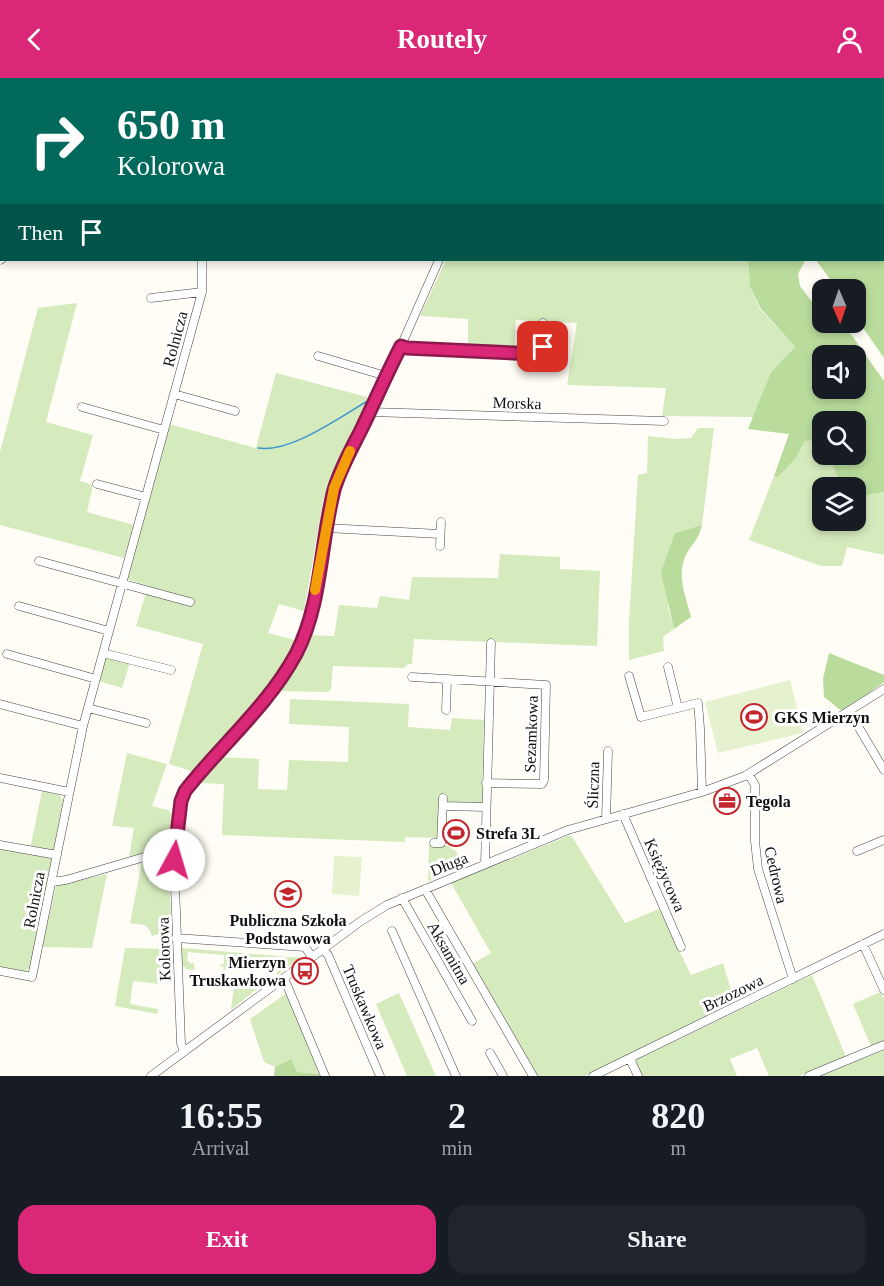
<!DOCTYPE html>
<html lang="en">
<head>
<meta charset="utf-8">
<style>
  :root { --surface:#171b24; --page:#20242c; --text:#f1f3f6; --muted:#9ea1a6; --accent:#db2777 }
  body { margin:0; font-family:Georgia,serif; background:var(--page); color:var(--text); height:100vh; display:flex; flex-direction:column; font-size:22px; white-space:nowrap }
  * { box-sizing:border-box; margin:0 }
  p { font-size:20px; color:var(--muted) }
  .icon { flex:none; width:33px; height:33px; fill:none; stroke:currentColor; stroke-width:2; stroke-linecap:round; stroke-linejoin:round }
  .map { position:relative; height:998px; overflow:hidden }
  .drawer { display:flex; flex-direction:column; background:var(--surface); flex:1 }
  .drawer>* { flex:none }
  .banner { position:absolute; left:0px; top:0px; width:885px; height:183px; box-shadow:0 3px 9px #0003; background:#00695c; color:#fff; overflow:hidden }
  .needle { width:39px; rotate:178deg }
  .buttons { position:absolute; left:812px; top:201px; display:grid; gap:12px }
  .buttons a { display:grid; place-items:center; width:54px; height:54px; border-radius:12px; background:var(--surface); box-shadow:0 3px 9px #0003; font-size:30px }
  .pin { position:absolute; display:grid; place-items:center; width:51px; height:51px; color:#fff; margin:-26px; border-radius:12px; box-shadow:0 3px 9px #0006 }
  .me { position:absolute; width:66px; margin:-33px; rotate:6deg; stroke-linejoin:round; filter:drop-shadow(0 0 4px #0008) }
  .turn { display:flex; align-items:center; gap:21px; height:126px; padding:0 18px; font-size:27px }
  .turn .icon { width:78px; height:78px; stroke-width:2.5 }
  .turn b { display:block; font-size:42px; line-height:51px }
  .then { display:flex; align-items:center; height:57px; padding:0 18px; background:#0003; gap:12px; font-size:22px }
  .eta { display:flex; justify-content:space-evenly; align-items:center; height:102px; text-align:center }
  .eta b { font-size:36px; font-weight:700; line-height:42px }
  .cta { display:flex; gap:12px; margin-top:auto; padding:12px 18px }
  .cta a { flex:1; height:69px; border-radius:18px; background:var(--accent); color:#fff; font-size:24px; font-weight:700; line-height:69px; text-align:center }
  .cta a+a { background:var(--page); color:var(--text) }
  header { display:flex; justify-content:space-between; align-items:center; height:78px; padding:0 18px; background:var(--accent); color:#fff; font-size:27px; font-weight:700 }
  .map>svg:first-child { display:block }
  .green { fill:#d5ebbd }
  .forest { fill:#b9dc9c; fill-rule:evenodd }
  .pitch { fill:#e6f2cf }
  .water { fill:#b9e0f7; stroke:#3f96cf; stroke-width:1.5 }
  .lines { fill:none; stroke-linecap:round; stroke-linejoin:round }
  .stream { stroke:#3f96cf; stroke-width:1.5 }
  .minor-casing { stroke:#444; stroke-width:9 }
  .minor { stroke:#fff; stroke-width:8 }
  .route-casing { stroke:#8e194d; stroke-width:15 }
  .route { stroke:#db2777; stroke-width:10 }
  .slow { stroke:#f59e0b; stroke-width:10 }
  .labels { text-anchor:middle; dominant-baseline:central; stroke-width:6; stroke-linejoin:round; paint-order:stroke }
  .street-label { font-size:16px; fill:#111; stroke:#fff }
  .poi-label { font-size:16px; font-weight:bold; fill:#111; stroke:#fff; text-anchor:start }
</style>
</head>
<body>
<header><svg class="icon" aria-label="back" viewBox="0 0 24 24"><path d="M15 5l-7 7 7 7"/></svg>Routely<svg class="icon" aria-label="person" viewBox="0 0 24 24"><circle cx="12" cy="8" r="4"/><path d="M4 21q1-7 8-7t8 7"/></svg></header>
<div class="map">
<svg width="884" height="998" viewBox="0 0 884 998">
  <rect width="100%" height="100%" fill="#fffdf5"/>
  <!-- green -->
  <path class="green" d="M 446,182 L 748,182 L 750,209 L 760,231 L 795,269 L 771,294 L 753,339 L 662,338 L 666,310 L 567,307 L 577,245 L 516,242 L 514,272 L 468,269 L 468,241 L 420,238 Z
    M 77,225 L 46,344 L 93,357 L 80,403 L 93,407 L 87,434 L 134,447 L 124,480 L 0,447 L 0,374 L 38,230 Z
    M 276,295 L 371,320 L 323,422 L 304,533 L 279,526 L 268,555 L 295,562 C 286,590 265,612 247,635 C 230,655 213,675 194,694 L 169,686 L 203,566 L 136,548 L 148,508 L 127,501 L 169,346 L 256,370 Z
    M 698,350 L 714,350 L 702,447 L 675,455 L 668,530 L 674,551 L 663,559 L 664,573 L 629,582 L 629,544 L 638,397 L 647,395 L 648,358 L 675,361 L 691,360 Z
    M 821,361 L 822,376 L 828,377 L 842,409 L 822,410 L 822,442 L 855,442 L 855,415 L 867,417 L 884,414 L 884,477 L 847,469 L 842,488 L 821,488 L 749,462 L 774,398 L 778,399 L 796,380 L 805,363 Z
    M 500,476 L 560,479 L 560,491 L 600,493 L 597,568 L 414,561 L 412,586 L 408,586 L 404,590 L 333,588 L 331,611 L 328,614 L 278,613 L 305,566 L 307,557 L 334,558 L 339,527 L 377,530 L 380,518 L 409,522 L 412,499 L 498,500 Z
    M 106,578 L 130,584 L 122,610 L 99,603 Z
    M 290,621 L 409,626 L 408,649 L 450,652 L 452,640 L 484,642 L 482,725 L 440,724 L 439,760 L 405,759 L 405,764 L 222,757 L 224,706 L 199,705 L 222,679 L 259,681 L 258,711 L 287,712 L 289,682 L 348,684 L 349,649 L 289,646 Z
    M 127,675 L 167,686 L 152,728 L 168,732 L 172,737 L 170,762 L 164,769 L 129,779 L 134,750 L 112,748 Z
    M 42,713 L 59,717 L 63,722 L 31,889 L 23,895 L 0,889 L 0,771 L 29,776 Z
    M 571,757 L 625,845 L 659,831 L 691,897 L 723,885 L 735,925 L 585,998 L 530,998 L 467,889 L 491,875 L 451,805 Z
    M 429,766 L 448,768 L 457,774 L 457,792 L 428,803 Z
    M 162,778 L 168,783 L 172,863 L 165,862 L 159,856 L 152,858 C 147,843 142,848 130,845 L 142,784 Z
    M 107,796 L 92,870 L 42,869 L 56,808 Z
    M 125,870 L 173,871 L 174,885 L 165,886 L 163,894 L 160,895 L 158,906 L 133,903 L 130,926 L 158,931 L 157,936 L 115,928 Z
    M 182,870 L 301,880 L 277,897 L 277,891 L 274,891 L 274,881 L 237,878 L 236,887 L 240,888 L 239,893 L 223,892 L 224,889 L 220,888 L 221,886 L 224,886 L 224,877 L 188,874 L 187,883 L 190,884 L 190,886 L 194,885 L 194,892 L 186,891 L 182,886 Z
    M 812,897 L 846,979 L 799,998 L 769,998 L 757,970 L 730,981 L 737,998 L 642,998 L 634,983 Z
    M 235,899 L 268,902 L 231,932 Z
    M 288,914 L 319,996 L 297,994 L 290,981 L 275,989 L 264,984 L 250,941 Z
    M 880,914 L 884,921 L 884,964 L 871,968 L 853,926 Z
    M 399,915 L 436,998 L 407,998 L 376,926 Z
    M 884,971 L 884,998 L 818,998 L 881,973 Z"/>
  <!-- forest -->
  <path class="forest" d="M 884,159 L 884,280 L 855,238 L 855,212 L 837,211 L 816,182 L 884,182 Z
    M 748,182 L 805,182 L 798,196 L 800,208 L 812,224 L 822,224 L 822,244 L 843,245 L 884,303 L 884,414 L 867,417 L 855,415 L 855,410 L 842,409 L 828,377 L 855,376 L 855,344 L 822,344 L 822,364 L 821,362 L 805,363 L 796,380 L 778,399 L 774,398 L 789,356 L 748,351 L 771,294 L 795,269 L 761,231 L 750,209 ZM 822,278 L 855,278 L 855,310 L 822,310 Z
    M 702,447 C 699,462 692,465 686,477 C 676,497 686,519 691,539 L 674,551 L 661,494 L 675,455 Z
    M 829,575 L 884,597 L 884,604 L 843,634 L 824,619 L 823,601 Z
    M 291,981 L 297,994 L 319,996 L 320,998 L 274,998 L 275,989 Z"/>
  <!-- pitch -->
  <path class="pitch" d="M 790,602 L 803,655 L 718,675 L 705,624 Z
    M 334,778 L 362,779 L 359,818 L 332,816 Z"/>
  <!-- water -->
  <path class="water" d="M 0,0 L 152,0 L 2,2 L 0,110 Z"/>
  <g class="lines">
    <!-- stream -->
    <path class="stream" d="M 258,370 C 292,375 341,338 371,321"/>
    <defs>
      <path id="minor" d="M 0,182 L 2,181
        M 151,220 L 202,214
        M 401,268 L 535,276 L 540,275 L 543,269 L 543,245
        M 318,278 L 386,298
        M 174,316 L 235,333
        M 82,329 L 164,352
        M 370,334 L 664,343
        M 97,406 L 146,419
        M 326,450 L 440,456
        M 440,468 L 441,444
        M 39,483 L 190,524
        M 19,528 L 109,553
        M 103,575 L 171,592
        M 7,576 L 96,601
        M 668,589 L 678,630
        M 629,598 L 641,639 L 698,625 L 700,650 L 702,714
        M 412,599 L 546,607 L 544,702 L 542,706 L 486,705
        M 0,626 L 83,648
        M 88,630 L 146,645
        M 446,632 L 447,602
        M 849,633 L 884,692
        M 749,697 L 755,707 L 755,763 L 758,791 L 793,901
        M 0,700 L 69,714
        M 443,728 L 485,729
        M 623,736 L 681,869
        M 606,741 L 608,673
        M 434,765 L 441,765 L 443,720
        M 0,767 L 57,777
        M 857,773 L 884,762
        M 485,786 L 491,565
        M 52,804 L 66,802 L 165,773 L 175,772
        M 425,811 L 533,998
        M 402,820 L 472,943
        M 392,853 L 456,998
        M 176,860 L 305,869 L 312,879
        M 863,866 L 884,912
        M 323,871 L 328,877 L 380,998
        M 0,893 L 32,899 L 83,648 L 202,214 L 202,182
        M 284,900 L 325,998
        M 184,974 L 181,965 L 174,782 L 181,723 L 185,713 L 198,697 L 221,673 L 280,601 L 296,576 L 306,554 L 313,524 L 334,410 L 344,387 L 401,268 L 439,182
        M 490,975 L 503,998
        M 630,981 L 638,998
        M 151,998 L 361,843 L 387,827 L 568,752 L 702,714 L 745,698 L 884,611
        M 593,998 L 884,856
        M 809,998 L 884,967"/>
    </defs>
    <!-- minor casing -->
    <use href="#minor" class="minor-casing"/>
    <!-- minor -->
    <use href="#minor" class="minor"/>
  </g>
  <g class="lines">
    <defs>
      <path id="route" d="M 174,782 L 181,723 L 185,713 C 221,667 268,628 296,576 C 322,526 320,466 334,412 C 340,391 352,370 362,350 C 375,323 387,295 401,268 L 407,270 L 536,276 L 540,274 L 543,269"/>
    </defs>
    <!-- route casing -->
    <use href="#route" class="route-casing"/>
    <!-- route -->
    <use href="#route" class="route"/>
    <!-- slow -->
    <path class="slow" d="M 315,512 L 334,410 L 350,373"/>
  </g>
  <!-- icons -->
  <defs>
    <symbol id="stadium-ring" viewBox="-11 -11 22 22"><circle r="9.5" fill="#fff" stroke="#c4262e" stroke-width="1.5"/><path d="M0-5a6.5 5 0 1 0 0 10a6.5 5 0 1 0 0-10ZM-3.5-1.8h7v3.6h-7Z" fill="#c4262e"/></symbol>
    <symbol id="office-ring" viewBox="-11 -11 22 22"><circle r="9.5" fill="#fff" stroke="#c4262e" stroke-width="1.5"/><path d="M-6-3h4V-5.5h4V-3h4V5H-6ZM-1-4.5V-3h2v-1.5ZM-6 0V1H6V0Z" fill="#c4262e"/></symbol>
    <symbol id="school-ring" viewBox="-11 -11 22 22"><circle r="9.5" fill="#fff" stroke="#c4262e" stroke-width="1.5"/><path d="M0-5L7-2L0 1L-7-2ZM-4 1L0 2.5L4 1V4Q0 6-4 4Z" fill="#c4262e"/></symbol>
    <symbol id="bus-ring" viewBox="-11 -11 22 22"><circle r="9.5" fill="#fff" stroke="#c4262e" stroke-width="1.5"/><path d="M-5-6H5V4H4V6H2V4H-2V6H-4V4H-5ZM-3.5-4V0h7V-4ZM-3.5 1.2v1.5H-2V1.2ZM2 1.2v1.5H3.5V1.2Z" fill="#c4262e"/></symbol>
  </defs>
  <g fill-rule="evenodd">
    <use href="#stadium-ring" x="739" y="624" width="30" height="30"/>
    <use href="#office-ring" x="712" y="708" width="30" height="30"/>
    <use href="#stadium-ring" x="441" y="740" width="30" height="30"/>
    <use href="#school-ring" x="273" y="801" width="30" height="30"/>
    <use href="#bus-ring" x="290" y="878" width="30" height="30"/>
  </g>
  <g class="labels">
    <!-- street labels -->
    <g class="street-label">
      <text transform="translate(175 261) rotate(-75)">Rolnicza</text>
      <text transform="translate(517 325) rotate(2)">Morska</text>
      <text transform="translate(531 656) rotate(-88)">Sezamkowa</text>
      <text transform="translate(593 707) rotate(-88)">Śliczna</text>
      <text transform="translate(449 786) rotate(-22)">Długa</text>
      <text transform="translate(665 797) rotate(66)">Księżycowa</text>
      <text transform="translate(776 797) rotate(77)">Cedrowa</text>
      <text transform="translate(34 822) rotate(-79)">Rolnicza</text>
      <text transform="translate(164 871) rotate(-92)">Kolorowa</text>
      <text transform="translate(449 875) rotate(60)">Aksamitna</text>
      <text transform="translate(733 915) rotate(-26)">Brzozowa</text>
      <text transform="translate(365 929) rotate(67)">Truskawkowa</text>
    </g>
    <!-- poi labels -->
    <g class="poi-label">
      <text x="774" y="639">GKS Mierzyn</text>
      <text x="746" y="723">Tegola</text>
      <text x="476" y="755">Strefa 3L</text>
      <text x="288" y="842" text-anchor="middle">Publiczna Szkoła<tspan x="288" dy="18">Podstawowa</tspan></text>
      <text x="286" y="884" text-anchor="end">Mierzyn<tspan x="286" dy="18">Truskawkowa</tspan></text>
    </g>
  </g>
</svg>
<div class="buttons">
<a><svg class="needle" viewBox="-14 -14 28 28"><path d="M0-13l5 13h-10z" fill="#e53935"/><path d="M0 13l5-13h-10z" fill="#9ea1a6"/></svg></a>
<a><svg class="icon" aria-label="sound" viewBox="0 0 24 24"><path d="M4 9h4l5-4v14l-5-4H4zM17 9q2 3 0 6"/></svg></a>
<a><svg class="icon" aria-label="search" viewBox="0 0 24 24"><circle cx="10" cy="10" r="6"/><path d="M15 15l6 6"/></svg></a>
<a><svg class="icon" aria-label="layers" viewBox="0 0 24 24"><path d="M12 4l9 5-9 5-9-5zM3 14l9 5 9-5"/></svg></a>
</div>
<div class="pin" style="left:543px;top:269px;background:#d93025"><svg class="icon" aria-label="arrive" viewBox="0 0 24 24"><path d="M6 21V4h12l-3 4 3 4H6"/></svg></div>
<svg class="me" style="left:174px;top:782px" viewBox="-20 -20 40 40"><circle r="19" fill="#fff"/><path d="M0-13L10 11 0 6-10 11z" fill="#db2777"/></svg>
<div class="banner">
<div class="turn"><svg class="icon" aria-label="right" viewBox="0 0 24 24"><path d="M7 20v-9h11M14 6l5 5-5 5"/></svg><div><b>650 m</b>Kolorowa</div></div>
<div class="then">Then<svg class="icon" aria-label="arrive" viewBox="0 0 24 24"><path d="M6 21V4h12l-3 4 3 4H6"/></svg></div>
</div>
</div>
<section class="drawer">
<div class="eta">
<div><b>16:55</b><p>Arrival</p></div>
<div><b>2</b><p>min</p></div>
<div><b>820</b><p>m</p></div>
</div>
<div class="cta"><a>Exit</a><a>Share</a></div>
</section>
</body>
</html>
